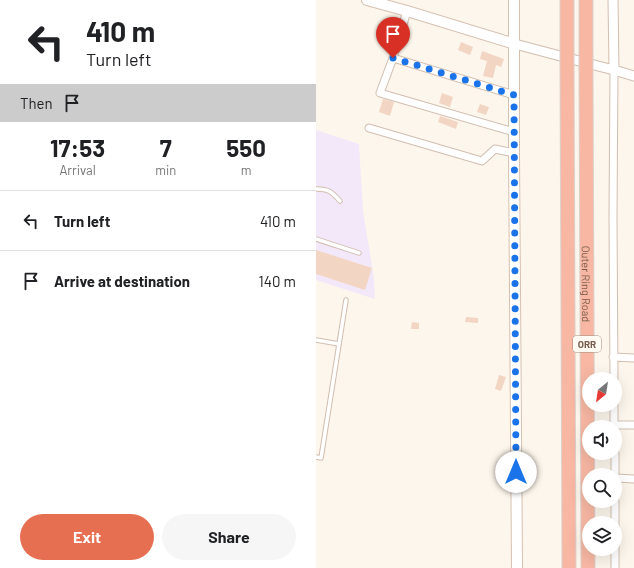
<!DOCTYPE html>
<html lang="en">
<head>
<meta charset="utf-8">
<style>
  :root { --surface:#fff; --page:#f6f6f6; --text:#202124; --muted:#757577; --line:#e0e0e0; --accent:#e76f51 }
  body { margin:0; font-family:Barlow,sans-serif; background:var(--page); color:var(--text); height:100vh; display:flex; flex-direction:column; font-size:15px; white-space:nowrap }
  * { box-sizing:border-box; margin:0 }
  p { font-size:13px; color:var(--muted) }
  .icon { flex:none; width:22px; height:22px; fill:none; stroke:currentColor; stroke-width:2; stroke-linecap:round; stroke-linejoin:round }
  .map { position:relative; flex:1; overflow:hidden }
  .sheet { display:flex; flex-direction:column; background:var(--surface); width:316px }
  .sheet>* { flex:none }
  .hud { background:#fff; color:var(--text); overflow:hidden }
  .needle { width:26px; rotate:210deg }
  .fabs { position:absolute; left:266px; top:372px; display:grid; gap:8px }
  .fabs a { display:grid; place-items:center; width:40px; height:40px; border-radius:50%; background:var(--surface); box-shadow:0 4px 16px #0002; font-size:20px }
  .pin { position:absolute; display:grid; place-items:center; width:34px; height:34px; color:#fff; margin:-41px -17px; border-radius:50% 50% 50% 0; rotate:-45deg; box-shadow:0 0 4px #0007 }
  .pin .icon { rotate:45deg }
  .me { position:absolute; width:44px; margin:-22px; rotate:0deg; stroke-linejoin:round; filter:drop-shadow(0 0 3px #0008) }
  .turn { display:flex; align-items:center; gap:14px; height:84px; padding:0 20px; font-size:18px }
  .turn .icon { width:52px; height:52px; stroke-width:2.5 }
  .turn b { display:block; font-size:28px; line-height:34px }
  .then { display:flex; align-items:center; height:38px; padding:0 20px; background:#0003; gap:8px; font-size:15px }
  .eta { display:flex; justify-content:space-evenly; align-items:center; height:68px; text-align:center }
  .eta b { font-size:24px; font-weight:700; line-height:28px }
  .button { display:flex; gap:8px; margin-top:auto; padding:8px 20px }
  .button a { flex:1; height:46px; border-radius:24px; background:var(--accent); color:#fff; font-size:16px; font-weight:700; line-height:46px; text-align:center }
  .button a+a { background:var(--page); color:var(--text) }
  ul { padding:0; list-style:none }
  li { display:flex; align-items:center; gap:12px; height:60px; padding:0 20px; border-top:1px solid var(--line) }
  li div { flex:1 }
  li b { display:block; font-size:15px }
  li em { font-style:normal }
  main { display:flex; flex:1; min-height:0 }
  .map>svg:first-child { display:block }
  .education { fill:#f3e8fa }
  .building { fill:#f3d5c3 }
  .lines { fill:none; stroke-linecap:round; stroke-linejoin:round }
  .service-casing { stroke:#d1beb0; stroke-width:5.5 }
  .minor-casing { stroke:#d1beb0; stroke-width:9 }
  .tertiary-casing { stroke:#d1beb0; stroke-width:11 }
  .secondary-casing { stroke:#d6c0b0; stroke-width:12 }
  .motorway-casing { stroke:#dad1cd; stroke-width:15 }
  .service { stroke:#fff; stroke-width:3.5 }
  .minor { stroke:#fff; stroke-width:7 }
  .tertiary { stroke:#fff; stroke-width:9 }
  .secondary { stroke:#fff; stroke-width:10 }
  .motorway { stroke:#f7b7a3; stroke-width:13 }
  .motorway-bridge-casing { stroke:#dad1cd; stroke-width:15; stroke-linecap:butt }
  .motorway-bridge { stroke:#f7b7a3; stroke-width:13 }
  .route { stroke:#1a73e8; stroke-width:7; stroke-dasharray:0 12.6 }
  .labels { text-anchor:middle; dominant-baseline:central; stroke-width:4; stroke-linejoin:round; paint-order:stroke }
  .shield { fill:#fffaf3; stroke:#a28b7f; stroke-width:1 }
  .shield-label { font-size:10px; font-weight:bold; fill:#7a5c4d }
  .street-label { font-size:11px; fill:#7a5c4d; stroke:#fffaf3 }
</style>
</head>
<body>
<main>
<section class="sheet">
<div class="hud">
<div class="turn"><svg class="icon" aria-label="left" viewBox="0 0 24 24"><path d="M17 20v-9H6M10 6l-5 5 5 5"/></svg><div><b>410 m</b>Turn left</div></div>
<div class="then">Then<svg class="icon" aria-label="arrive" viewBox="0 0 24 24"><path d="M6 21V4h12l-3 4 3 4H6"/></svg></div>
</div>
<div class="eta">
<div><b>17:53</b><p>Arrival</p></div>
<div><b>7</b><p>min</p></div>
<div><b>550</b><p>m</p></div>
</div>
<ul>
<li><svg class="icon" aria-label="left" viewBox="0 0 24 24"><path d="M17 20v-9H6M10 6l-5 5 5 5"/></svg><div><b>Turn left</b></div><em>410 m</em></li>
<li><svg class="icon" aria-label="arrive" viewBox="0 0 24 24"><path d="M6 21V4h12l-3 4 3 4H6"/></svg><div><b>Arrive at destination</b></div><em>140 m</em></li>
</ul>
<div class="button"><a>Exit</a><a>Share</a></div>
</section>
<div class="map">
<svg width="318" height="568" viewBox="0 0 318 568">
  <rect width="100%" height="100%" fill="#fdf6ec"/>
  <!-- education -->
  <path class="education" d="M 0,130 L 43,144 L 47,211 L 58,278 L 59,299 L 0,280 Z"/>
  <!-- building -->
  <path class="building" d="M 145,42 L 157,47 L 154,55 L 142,50 Z
    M 166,51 L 188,59 L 185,67 L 180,65 L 177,78 L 167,76 L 171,61 L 164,59 Z
    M 126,93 L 137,97 L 134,107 L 123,103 Z
    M 67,99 L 78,102 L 74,116 L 63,112 Z
    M 164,104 L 173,107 L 170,115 L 161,112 Z
    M 124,116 L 142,122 L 140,129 L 122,122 Z
    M 0,250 L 56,268 L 49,290 L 0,274 Z
    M 150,317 L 162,318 L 162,323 L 149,322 Z
    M 96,322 L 103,323 L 103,329 L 95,329 Z
    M 183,375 L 190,377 L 185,391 L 179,389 Z"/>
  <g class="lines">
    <defs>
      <path id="service" d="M 0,189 C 13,189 16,192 24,201
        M 0,239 L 43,253
        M 0,340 L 23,344
        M 0,457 L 5,458 L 30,300"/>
      <path id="minor" d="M 91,11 L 77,58 L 64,93 L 198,132
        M 77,58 L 198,95
        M 53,128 L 166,161 L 179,149 L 198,153
        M 297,357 L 318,358
        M 298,379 L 297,217 L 298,70
        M 298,405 L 298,427
        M 298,425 L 318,425
        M 299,453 L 299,475
        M 299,478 L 318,479
        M 299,501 L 299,568"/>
      <path id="tertiary" d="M 297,0 L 298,70
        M 199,44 L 282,66 L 298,70 L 318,76"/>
      <path id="secondary" d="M 51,0 L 91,11 L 199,44
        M 198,0 L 198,153 L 201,568"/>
      <g id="motorway">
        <path d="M 251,0 L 251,51"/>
        <path d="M 270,0 L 270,56"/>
        <path d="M 251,64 L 253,568"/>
        <path id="s1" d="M 270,69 L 272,568"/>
      </g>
    </defs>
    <!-- service casing -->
    <use href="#service" class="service-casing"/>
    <!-- minor casing -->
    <use href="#minor" class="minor-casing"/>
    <!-- tertiary casing -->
    <use href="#tertiary" class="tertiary-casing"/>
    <!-- secondary casing -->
    <use href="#secondary" class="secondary-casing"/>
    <!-- motorway casing -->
    <use href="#motorway" class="motorway-casing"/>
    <!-- service -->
    <use href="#service" class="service"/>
    <!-- minor -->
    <use href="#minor" class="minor"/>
    <!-- tertiary -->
    <use href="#tertiary" class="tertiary"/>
    <!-- secondary -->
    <use href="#secondary" class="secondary"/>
    <!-- motorway -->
    <use href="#motorway" class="motorway"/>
    <defs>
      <path id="motorway-bridge" d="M 251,51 L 251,64
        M 270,56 L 270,69"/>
    </defs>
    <!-- motorway-bridge casing -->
    <use href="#motorway-bridge" class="motorway-bridge-casing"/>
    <!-- motorway-bridge -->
    <use href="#motorway-bridge" class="motorway-bridge"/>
  </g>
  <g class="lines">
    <!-- route -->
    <path class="route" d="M 77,58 L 198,95 L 200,472"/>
  </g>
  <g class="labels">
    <!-- shield labels -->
    <rect class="shield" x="257" y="336" width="28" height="16" rx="3"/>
    <g class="shield-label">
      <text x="271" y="344">ORR</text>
    </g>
    <!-- street labels -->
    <g class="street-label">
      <text stroke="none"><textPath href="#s1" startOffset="215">Outer Ring Road</textPath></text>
    </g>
  </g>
</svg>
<div class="fabs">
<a><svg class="needle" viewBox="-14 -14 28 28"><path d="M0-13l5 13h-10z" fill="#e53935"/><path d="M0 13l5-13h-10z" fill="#757577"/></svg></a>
<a><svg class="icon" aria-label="sound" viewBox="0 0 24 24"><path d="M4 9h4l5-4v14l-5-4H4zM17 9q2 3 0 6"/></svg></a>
<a><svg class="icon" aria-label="search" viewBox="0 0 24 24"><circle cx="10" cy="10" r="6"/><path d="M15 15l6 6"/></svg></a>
<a><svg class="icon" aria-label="layers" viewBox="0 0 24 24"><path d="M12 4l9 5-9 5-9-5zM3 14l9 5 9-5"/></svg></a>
</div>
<div class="pin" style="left:77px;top:58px;background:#d93025"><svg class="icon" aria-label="arrive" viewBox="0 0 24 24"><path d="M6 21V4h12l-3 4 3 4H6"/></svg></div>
<svg class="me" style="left:200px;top:472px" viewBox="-20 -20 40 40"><circle r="19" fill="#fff"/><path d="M0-13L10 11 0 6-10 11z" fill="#1a73e8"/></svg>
</div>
</main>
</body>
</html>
